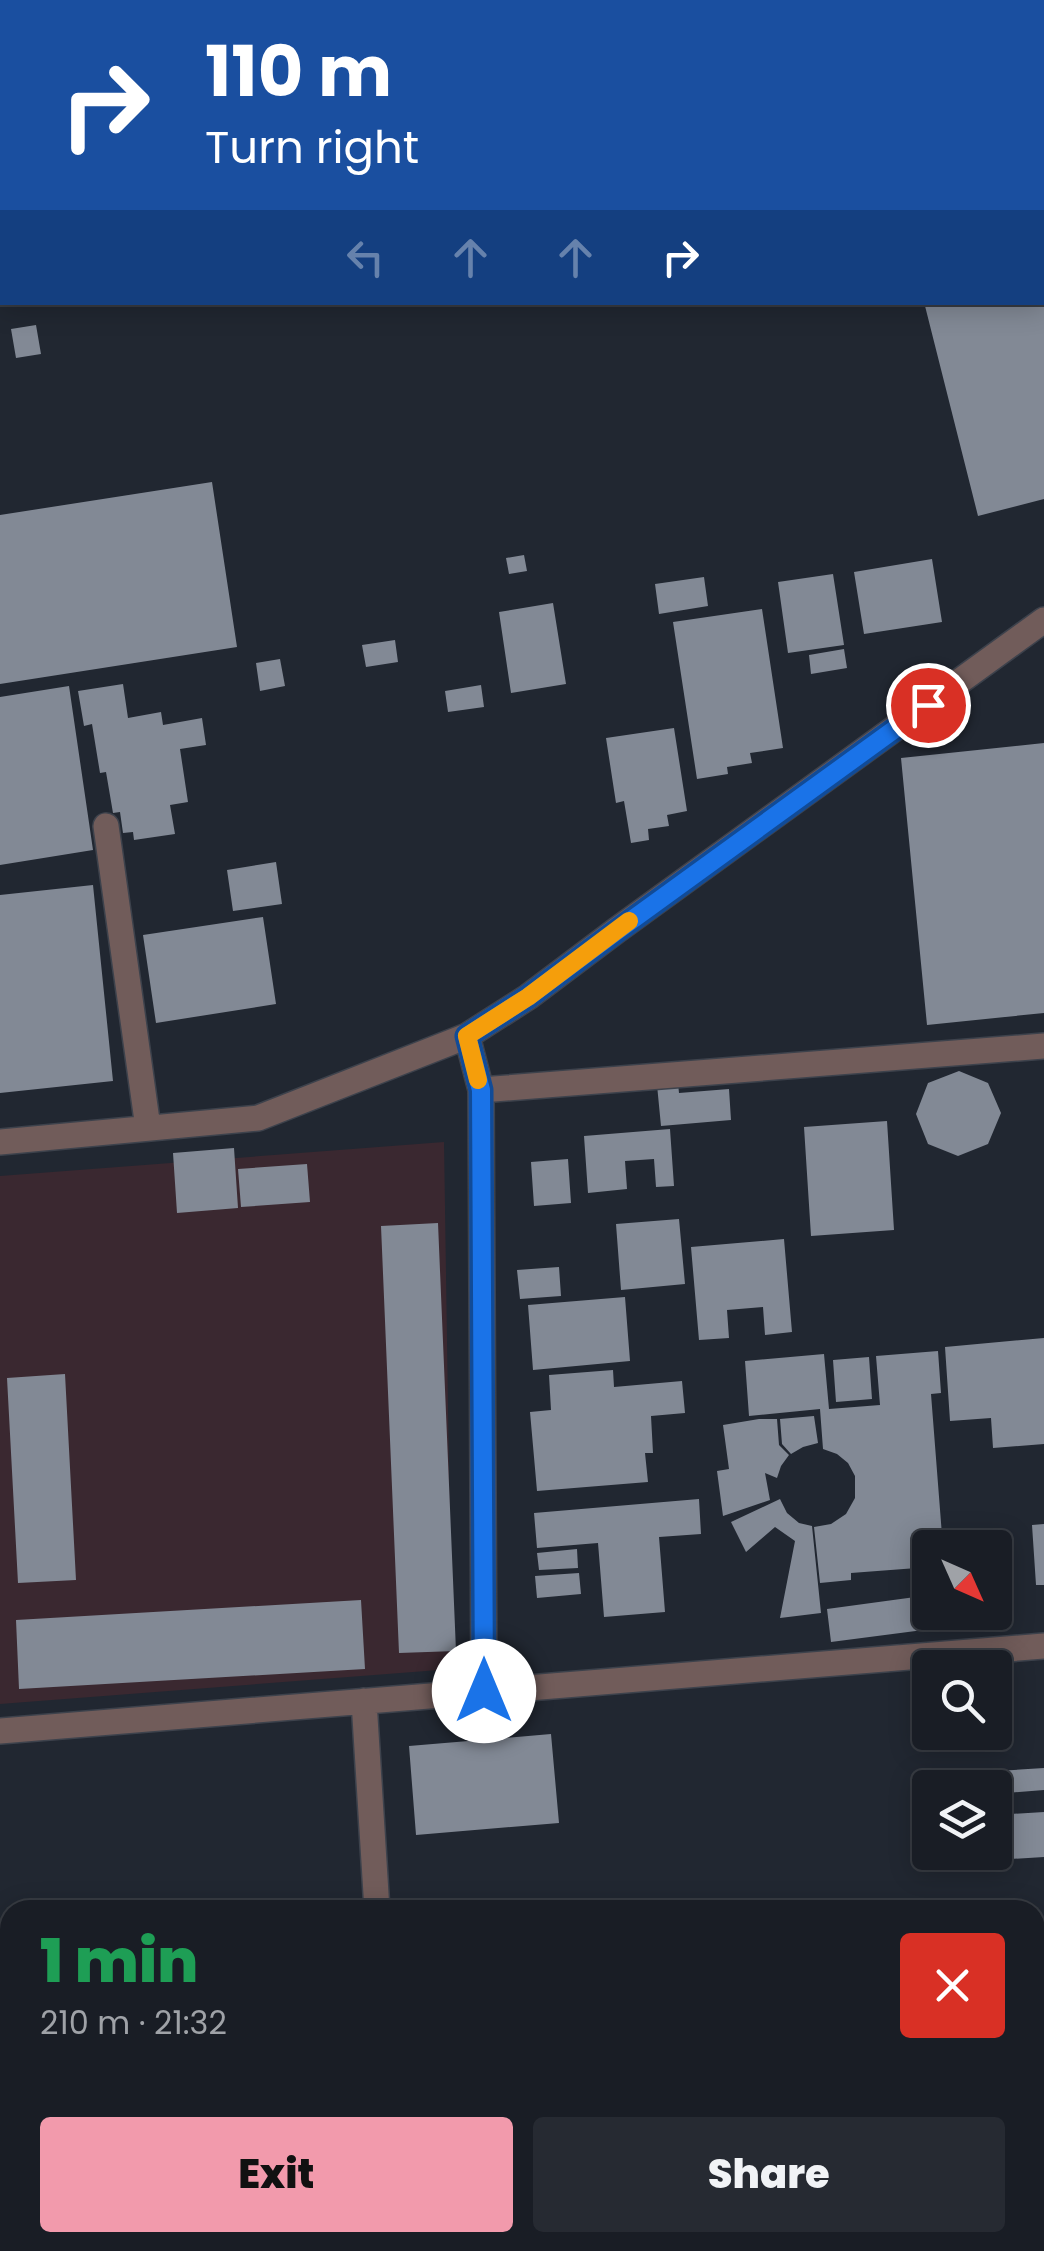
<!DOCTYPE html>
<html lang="en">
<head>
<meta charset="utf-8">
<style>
  :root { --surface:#191d25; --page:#262a32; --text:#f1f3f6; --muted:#9fa2a7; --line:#373b42; --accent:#f29aac }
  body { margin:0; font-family:Poppins,sans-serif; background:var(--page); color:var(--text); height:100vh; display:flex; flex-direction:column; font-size:38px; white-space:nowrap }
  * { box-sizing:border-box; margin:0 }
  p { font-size:32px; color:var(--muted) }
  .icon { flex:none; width:55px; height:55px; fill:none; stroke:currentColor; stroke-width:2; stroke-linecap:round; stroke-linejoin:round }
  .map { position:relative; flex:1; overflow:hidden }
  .sheet { position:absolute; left:0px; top:1900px; width:1045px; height:352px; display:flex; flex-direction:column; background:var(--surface); border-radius:30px 30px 0 0; box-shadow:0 5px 25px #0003,0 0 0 2px var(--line) }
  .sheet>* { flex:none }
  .guide { position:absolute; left:0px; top:0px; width:1045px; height:305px; box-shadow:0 5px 25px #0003,0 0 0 2px var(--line); background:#1a4fa0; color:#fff; overflow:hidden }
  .needle { width:65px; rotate:135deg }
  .controls { position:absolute; left:912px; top:1530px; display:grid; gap:20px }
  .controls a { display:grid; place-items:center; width:100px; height:100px; border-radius:10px; background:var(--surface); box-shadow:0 5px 25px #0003,0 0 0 2px var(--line); font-size:50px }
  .pin { position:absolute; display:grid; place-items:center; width:85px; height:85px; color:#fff; margin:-42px; border:5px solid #fff; border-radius:50%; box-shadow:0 2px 10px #0007 }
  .me { position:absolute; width:110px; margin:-55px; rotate:0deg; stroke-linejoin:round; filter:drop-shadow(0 0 8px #0008) }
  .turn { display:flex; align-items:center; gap:35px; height:210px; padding:0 40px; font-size:45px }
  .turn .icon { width:130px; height:130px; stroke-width:2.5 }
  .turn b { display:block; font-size:70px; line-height:85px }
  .lanes { display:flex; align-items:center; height:95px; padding:0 40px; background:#0003; justify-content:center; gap:50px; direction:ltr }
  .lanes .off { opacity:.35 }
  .round { display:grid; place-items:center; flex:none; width:105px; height:105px; border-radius:10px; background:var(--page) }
  .summary { display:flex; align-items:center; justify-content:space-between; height:170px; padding:0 40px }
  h1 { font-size:60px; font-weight:800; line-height:75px; color:#1e9e55 }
  .cta { display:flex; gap:20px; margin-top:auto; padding:20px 40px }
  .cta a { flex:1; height:115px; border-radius:10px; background:var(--accent); color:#111; font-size:40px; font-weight:800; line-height:115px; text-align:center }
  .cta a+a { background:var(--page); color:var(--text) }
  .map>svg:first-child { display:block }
  .education { fill:#3a2830 }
  .building { fill:#828995 }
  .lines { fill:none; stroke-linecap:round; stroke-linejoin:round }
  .minor-casing { stroke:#3d424c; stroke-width:28 }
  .minor { stroke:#715c5a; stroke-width:25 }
  .route-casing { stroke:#114b97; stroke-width:25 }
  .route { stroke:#1a73e8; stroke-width:18 }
  .slow { stroke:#f59e0b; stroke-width:18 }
</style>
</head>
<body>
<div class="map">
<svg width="1044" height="2251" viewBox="0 0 1044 2251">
  <rect width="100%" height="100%" fill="#212731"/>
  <!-- education -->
  <path class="education" d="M 444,1142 L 452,1669 L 0,1704 L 0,1176 Z"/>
  <!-- building -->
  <path class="building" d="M 924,302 L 1044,302 L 1044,499 L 978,516 Z
    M 36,325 L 41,354 L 16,358 L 11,329 Z
    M 212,482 L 237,647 L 0,684 L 0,515 Z
    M 524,555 L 527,571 L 509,574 L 506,558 Z
    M 932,559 L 942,622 L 864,634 L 854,572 Z
    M 833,574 L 844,645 L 788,653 L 778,582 Z
    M 704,577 L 708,606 L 659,614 L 655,584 Z
    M 553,603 L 566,684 L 511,693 L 499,612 Z
    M 762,609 L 783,748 L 750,753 L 752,763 L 727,767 L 728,774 L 697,779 L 673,622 Z
    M 395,640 L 398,662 L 366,667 L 362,645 Z
    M 844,649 L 847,668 L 811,674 L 809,655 Z
    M 280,659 L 285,686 L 260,691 L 256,663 Z
    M 123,684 L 128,718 L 161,712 L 163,725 L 202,718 L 206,745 L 180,749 L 188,802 L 170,805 L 175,834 L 134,840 L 133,832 L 123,833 L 120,812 L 113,813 L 106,772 L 100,773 L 92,724 L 84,726 L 78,691 Z
    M 481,685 L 484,707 L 448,712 L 445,691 Z
    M 69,686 L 93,850 L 0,865 L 0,697 Z
    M 674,728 L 687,811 L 667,815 L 669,826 L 648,829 L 649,840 L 631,843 L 624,801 L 616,803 L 606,738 Z
    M 1044,743 L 1044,1013 L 927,1025 L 901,758 Z
    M 276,862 L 282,904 L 233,911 L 227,870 Z
    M 93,885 L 113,1081 L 0,1093 L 0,895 Z
    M 263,917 L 276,1004 L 156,1023 L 143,935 Z
    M 959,1071 L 988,1083 L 1001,1113 L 988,1144 L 958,1156 L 928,1144 L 916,1114 L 928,1083 Z
    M 678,1083 L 679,1093 L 729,1089 L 731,1120 L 661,1126 L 657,1085 Z
    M 887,1121 L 894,1230 L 811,1236 L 804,1127 Z
    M 670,1129 L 674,1186 L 656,1187 L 654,1159 L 625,1161 L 627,1189 L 588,1193 L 584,1136 Z
    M 234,1148 L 238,1208 L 177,1213 L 173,1153 Z
    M 568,1159 L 571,1203 L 534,1206 L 531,1162 Z
    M 307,1164 L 310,1202 L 241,1207 L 238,1169 Z
    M 679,1219 L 685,1284 L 621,1290 L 616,1224 Z
    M 438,1223 L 456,1651 L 399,1653 L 381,1226 Z
    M 784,1239 L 792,1332 L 765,1335 L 763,1307 L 727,1310 L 729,1338 L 699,1340 L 691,1247 Z
    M 559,1267 L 561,1296 L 520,1299 L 517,1270 Z
    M 625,1297 L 630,1361 L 533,1370 L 528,1305 Z
    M 1044,1338 L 1044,1444 L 993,1448 L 991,1418 L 950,1421 L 945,1347 Z
    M 938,1351 L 941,1393 L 931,1394 L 943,1548 L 930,1548 L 930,1567 L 851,1573 L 851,1580 L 820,1583 L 814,1527 L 831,1524 L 846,1514 L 855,1498 L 855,1476 L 848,1463 L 837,1454 L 823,1449 L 820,1409 L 749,1416 L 745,1361 L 824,1354 L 829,1409 L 880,1405 L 876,1356 Z
    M 869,1357 L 872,1399 L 836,1402 L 833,1360 Z
    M 613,1370 L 614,1387 L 682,1381 L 685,1413 L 651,1416 L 653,1453 L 645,1453 L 648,1482 L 537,1491 L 530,1412 L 551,1410 L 549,1375 Z
    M 65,1374 L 76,1580 L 18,1583 L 7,1378 Z
    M 814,1416 L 818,1443 L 803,1447 L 791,1454 L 782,1444 L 780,1419 Z
    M 759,1419 L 777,1419 L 779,1445 L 789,1455 L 781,1466 L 777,1478 L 765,1473 L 770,1500 L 723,1516 L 717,1471 L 729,1469 L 723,1425 Z
    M 699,1499 L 701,1534 L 659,1537 L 665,1612 L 604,1617 L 598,1543 L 537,1548 L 534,1513 Z
    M 780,1499 L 787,1513 L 799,1523 L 812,1526 L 821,1613 L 780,1618 L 795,1541 L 775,1527 L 746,1552 L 731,1522 Z
    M 1044,1524 L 1044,1585 L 1036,1585 L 1032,1525 Z
    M 577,1549 L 578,1568 L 539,1570 L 537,1553 Z
    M 579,1573 L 581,1594 L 537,1598 L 535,1576 Z
    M 1003,1585 L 1008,1619 L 831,1642 L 827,1609 L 930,1595 L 930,1612 L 995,1612 L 995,1586 Z
    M 361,1600 L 365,1669 L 19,1689 L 16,1620 Z
    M 551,1734 L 559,1823 L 416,1835 L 409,1746 Z
    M 1044,1768 L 1044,1790 L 995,1794 L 995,1788 L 933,1788 L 932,1775 Z
    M 1044,1812 L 1044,1857 L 976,1861 L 975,1852 L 995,1852 L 995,1815 Z"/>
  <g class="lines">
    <defs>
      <path id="minor" d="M 106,826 L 148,1128
        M 467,1036 L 481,1090 L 484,1691
        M 481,1090 L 1044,1046
        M 0,1142 L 258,1118 L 467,1036 L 528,997 L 617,930 L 1044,620
        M 364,1701 L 377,1910
        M 0,1731 L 1044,1646
        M 397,2242 L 397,2251"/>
    </defs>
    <!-- minor casing -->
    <use href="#minor" class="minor-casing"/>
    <!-- minor -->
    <use href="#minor" class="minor"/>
  </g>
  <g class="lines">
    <defs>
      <path id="route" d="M 484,1691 L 481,1090 L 467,1036 L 528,997 L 618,930 L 928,705"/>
    </defs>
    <!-- route casing -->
    <use href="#route" class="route-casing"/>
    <!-- route -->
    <use href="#route" class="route"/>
    <!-- slow -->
    <path class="slow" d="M 478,1080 L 467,1036 L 528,997 L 629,921"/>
  </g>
</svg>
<div class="controls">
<a><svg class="needle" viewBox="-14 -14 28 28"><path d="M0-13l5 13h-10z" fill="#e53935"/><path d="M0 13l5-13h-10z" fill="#9fa2a7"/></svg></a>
<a><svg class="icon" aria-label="search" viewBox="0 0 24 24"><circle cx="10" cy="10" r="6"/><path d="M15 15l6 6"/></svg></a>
<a><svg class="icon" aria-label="layers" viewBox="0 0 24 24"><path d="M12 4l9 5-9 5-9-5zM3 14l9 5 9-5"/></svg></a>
</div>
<div class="pin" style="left:928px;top:705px;background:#d93025"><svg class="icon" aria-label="arrive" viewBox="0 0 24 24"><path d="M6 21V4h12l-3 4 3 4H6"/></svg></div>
<svg class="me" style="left:484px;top:1691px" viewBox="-20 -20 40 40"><circle r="19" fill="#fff"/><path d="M0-13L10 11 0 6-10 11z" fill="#1a73e8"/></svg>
<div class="guide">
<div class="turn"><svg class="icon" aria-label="right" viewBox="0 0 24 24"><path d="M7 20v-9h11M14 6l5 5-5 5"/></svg><div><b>110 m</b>Turn right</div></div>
<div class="lanes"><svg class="icon off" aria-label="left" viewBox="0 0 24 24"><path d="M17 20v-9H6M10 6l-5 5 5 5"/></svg><svg class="icon off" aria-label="ahead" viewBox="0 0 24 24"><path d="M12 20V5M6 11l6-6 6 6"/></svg><svg class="icon off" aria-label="ahead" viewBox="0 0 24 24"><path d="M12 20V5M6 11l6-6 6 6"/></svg><svg class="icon" aria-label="right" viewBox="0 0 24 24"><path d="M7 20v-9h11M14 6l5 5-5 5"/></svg></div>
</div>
<section class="sheet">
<div class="summary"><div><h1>1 min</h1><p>210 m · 21:32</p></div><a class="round" style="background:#d93025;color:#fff"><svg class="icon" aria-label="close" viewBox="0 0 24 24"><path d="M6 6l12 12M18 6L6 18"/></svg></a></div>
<div class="cta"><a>Exit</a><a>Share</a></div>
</section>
</div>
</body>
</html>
